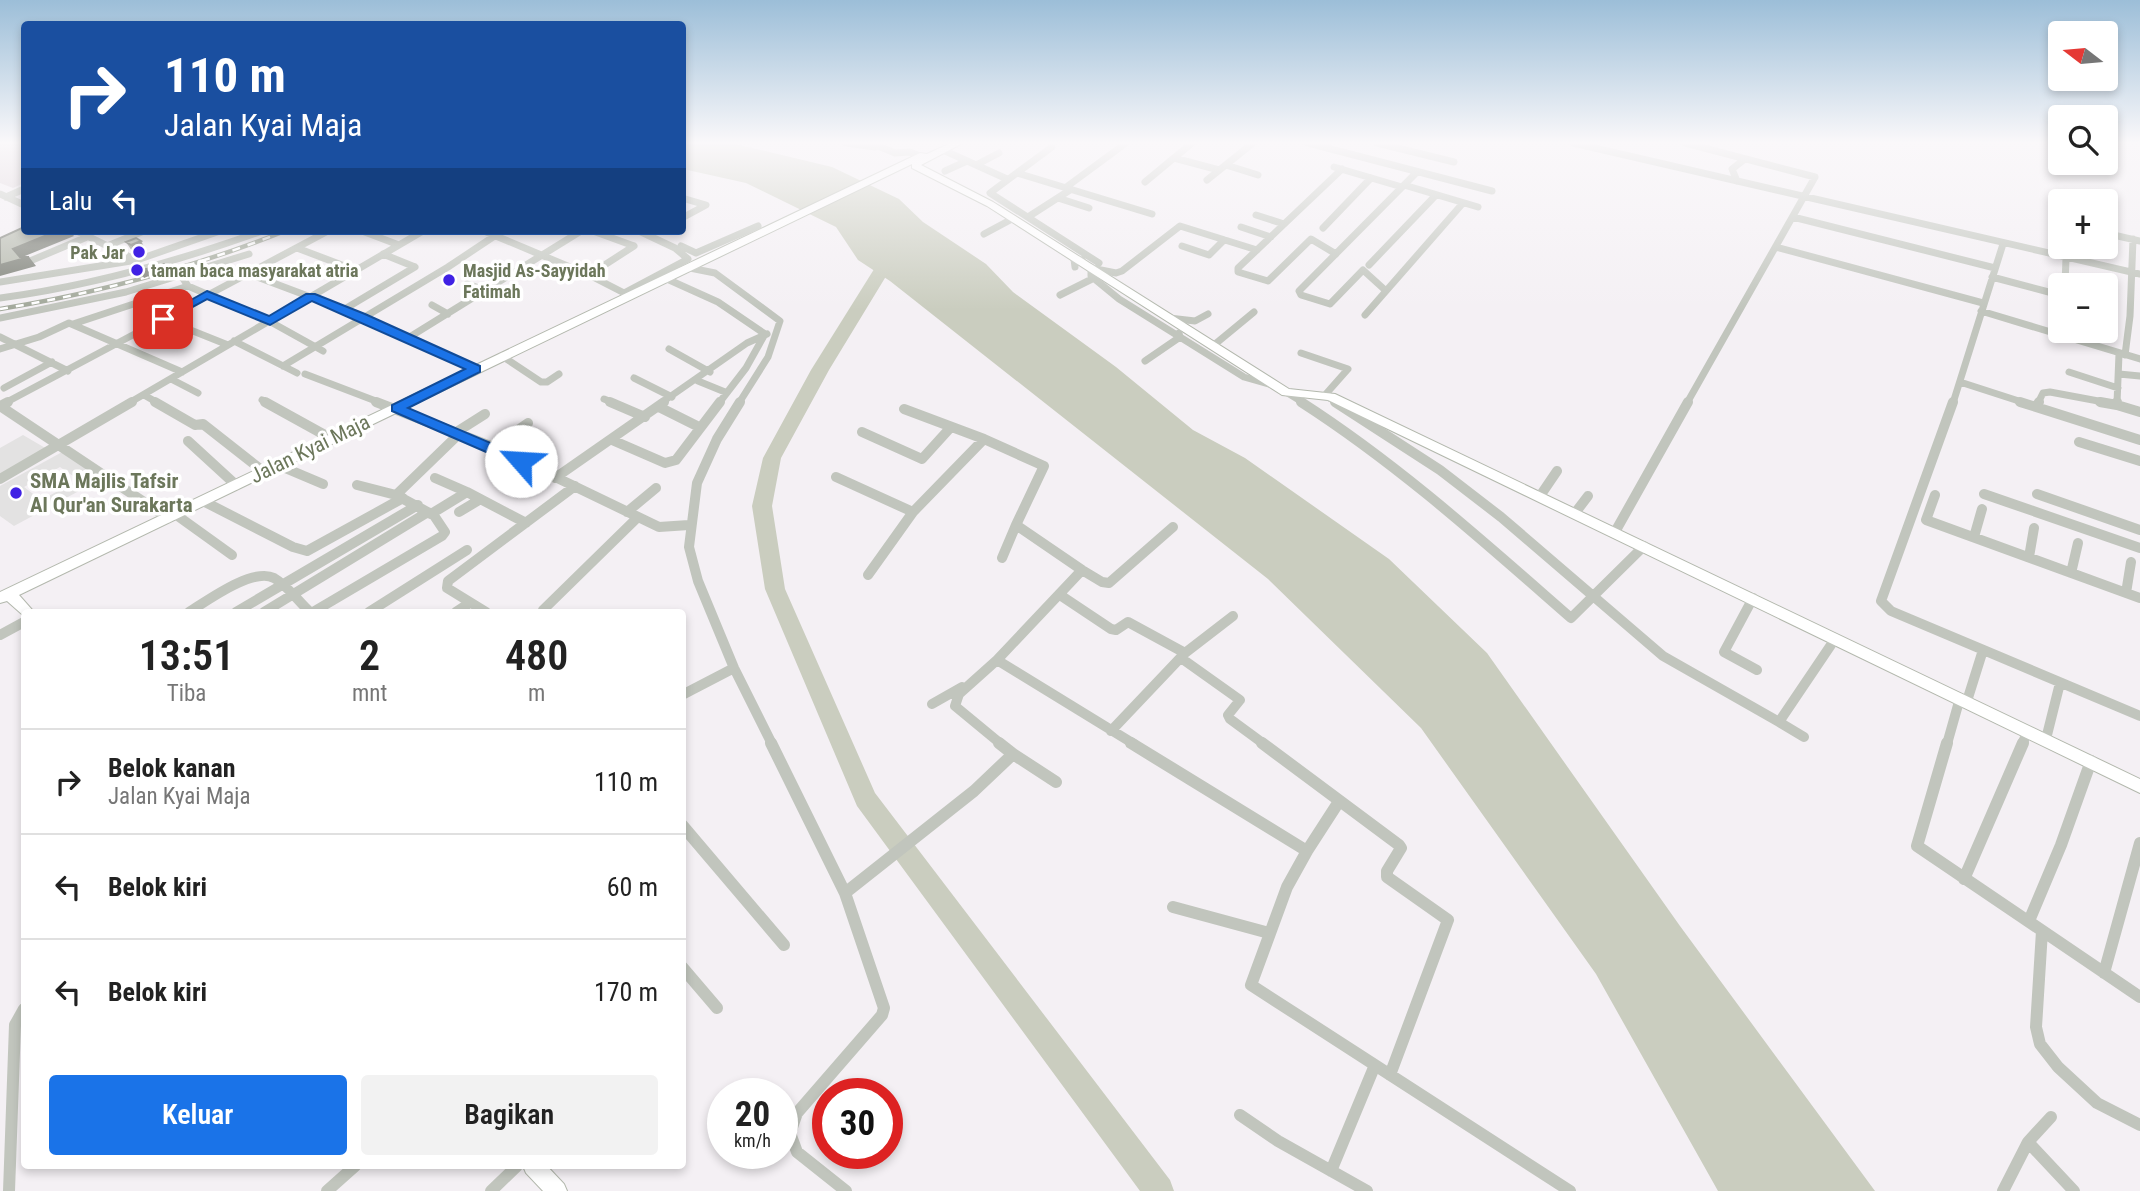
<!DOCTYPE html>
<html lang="id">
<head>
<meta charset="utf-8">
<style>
  :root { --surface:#fff; --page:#f2f2f2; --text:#222; --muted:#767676; --line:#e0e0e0; --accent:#1a73e8 }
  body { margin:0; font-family:"Roboto Condensed",sans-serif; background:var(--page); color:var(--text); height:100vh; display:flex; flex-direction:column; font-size:26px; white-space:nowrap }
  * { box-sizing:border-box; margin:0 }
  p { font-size:23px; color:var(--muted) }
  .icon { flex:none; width:38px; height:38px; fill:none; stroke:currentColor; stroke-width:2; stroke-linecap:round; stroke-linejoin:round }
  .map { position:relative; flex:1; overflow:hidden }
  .panel { position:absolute; left:21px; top:609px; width:665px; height:560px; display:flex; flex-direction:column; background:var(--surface); border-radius:7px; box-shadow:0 4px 10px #0003 }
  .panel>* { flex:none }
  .top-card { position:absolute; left:21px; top:21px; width:665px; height:214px; border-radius:7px; box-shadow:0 4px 10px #0003; background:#1a4fa0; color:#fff; overflow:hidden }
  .needle { width:46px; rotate:286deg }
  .tools { position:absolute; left:2048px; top:21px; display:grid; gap:14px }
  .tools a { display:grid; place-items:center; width:70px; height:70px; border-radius:7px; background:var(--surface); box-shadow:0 4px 10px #0003; font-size:35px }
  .speed { position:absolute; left:707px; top:1078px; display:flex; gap:14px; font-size:35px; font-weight:700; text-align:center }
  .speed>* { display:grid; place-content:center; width:91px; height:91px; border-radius:50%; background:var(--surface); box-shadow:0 4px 10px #0003; line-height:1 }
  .speed small { font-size:18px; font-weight:400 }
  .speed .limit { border:10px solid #d22; background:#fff; color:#111 }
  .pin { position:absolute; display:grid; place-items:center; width:60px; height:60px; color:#fff; margin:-30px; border-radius:14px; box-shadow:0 4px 10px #0006 }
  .me { position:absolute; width:77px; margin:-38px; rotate:296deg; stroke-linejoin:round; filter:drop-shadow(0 0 5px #0008) }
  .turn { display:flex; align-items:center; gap:24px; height:147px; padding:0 28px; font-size:32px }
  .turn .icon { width:91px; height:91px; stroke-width:2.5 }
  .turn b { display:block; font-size:49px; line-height:60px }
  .then { display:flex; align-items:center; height:66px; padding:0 28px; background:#0003; gap:14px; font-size:26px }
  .eta { display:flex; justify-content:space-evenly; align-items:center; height:119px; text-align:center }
  .eta b { font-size:42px; font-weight:600; line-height:49px }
  .primary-button { display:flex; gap:14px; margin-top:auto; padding:14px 28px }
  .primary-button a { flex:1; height:80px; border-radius:7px; background:var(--accent); color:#fff; font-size:28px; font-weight:600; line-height:80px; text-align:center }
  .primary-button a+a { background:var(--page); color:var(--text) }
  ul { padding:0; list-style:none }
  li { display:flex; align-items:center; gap:21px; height:105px; padding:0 28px; border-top:2px solid var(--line) }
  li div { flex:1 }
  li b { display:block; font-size:26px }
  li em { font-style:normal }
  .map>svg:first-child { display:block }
  .built { fill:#e3e2e2; fill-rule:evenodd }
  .green { fill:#dbd1d6 }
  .water { fill:#cacdbf }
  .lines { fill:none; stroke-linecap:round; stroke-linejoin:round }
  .river { fill:#cacdbf; fill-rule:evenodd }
  .secondary-casing { stroke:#b3b8ad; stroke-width:2 }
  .street-far2 { stroke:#c1c5bd; stroke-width:7 }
  .street-far1 { stroke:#c1c5bd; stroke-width:10 }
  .street { stroke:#c1c5bd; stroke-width:12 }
  .secondary { fill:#fff; fill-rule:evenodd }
  .rail-casing { stroke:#a2a89a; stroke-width:4.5 }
  .rail { stroke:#fff; stroke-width:2.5; stroke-dasharray:8; stroke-linecap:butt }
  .wall { fill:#9c9f95 }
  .shaded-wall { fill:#7f8279 }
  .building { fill:#b5b9ad; stroke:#7f8279; stroke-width:2 }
  .route { fill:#1a73e8; stroke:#114b97; stroke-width:2 }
  .poi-dot { fill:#4021e4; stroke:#fff; stroke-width:2.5 }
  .labels { text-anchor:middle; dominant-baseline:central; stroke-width:7; stroke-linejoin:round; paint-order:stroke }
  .far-poi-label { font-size:18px; font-weight:bold; fill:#6c775b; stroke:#fff; text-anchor:start }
  .street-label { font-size:21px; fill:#6c775b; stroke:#fff }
  .poi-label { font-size:21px; font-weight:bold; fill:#6c775b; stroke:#fff; text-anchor:start }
</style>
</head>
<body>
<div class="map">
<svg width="2140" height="1191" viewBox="0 0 2140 1191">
  <rect width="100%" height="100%" fill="#f4f0f4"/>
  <!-- built -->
  <path class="built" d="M 23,435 L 47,449 L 0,477 L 0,448 Z
    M 64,451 L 105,477 L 14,526 L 0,516 L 0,486 ZM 60,467 L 79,480 L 41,500 L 24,487 Z"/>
  <!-- green -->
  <path class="green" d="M 0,143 L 24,143 L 24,183 L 13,188 L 0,183 Z"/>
  <!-- water -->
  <path class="water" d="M 683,143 L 731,143 L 832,167 L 899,199 L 923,222 L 986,264 L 1013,292 L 1116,367 L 1193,430 L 1245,458 L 1389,559 L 1487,653 L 1680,926 L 1875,1191 L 1718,1191 L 1596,974 L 1421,728 L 1268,579 L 890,281 L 858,260 L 836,227 L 746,183 L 683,169 Z"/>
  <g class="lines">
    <!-- river -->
    <path class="river" d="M 894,245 L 902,250 L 829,370 L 781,458 L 772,506 L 785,589 L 875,793 L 1170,1180 L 1174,1191 L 1140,1191 L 857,806 L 765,589 L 752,506 L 763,458 L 811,370 L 886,250 Z"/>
    <defs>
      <path id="secondary" d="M 951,143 L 963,143 L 921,165 L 993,202 L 1289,389 L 1335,394 L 2140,779 L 2140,793 L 1328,400 L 1282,395 L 987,206 L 912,168 L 912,164 L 19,595 L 34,612 L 24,612 L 24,616 L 7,601 L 0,603 L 0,592 L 920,153 L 927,154 Z
        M 523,1166 L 547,1166 L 564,1184 L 567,1191 L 543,1191 L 526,1173 Z"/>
    </defs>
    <!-- secondary casing -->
    <use href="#secondary" class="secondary-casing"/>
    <!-- street-far2 -->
    <path class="street-far2" d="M 846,143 L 875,147
      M 871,143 L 895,153 L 910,152 L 920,156
      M 1308,143 L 1492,191
      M 1377,143 L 1454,162
      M 1573,143 L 2140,274
      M 1685,143 L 1815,177 L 1687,403
      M 1052,147 L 990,193 L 1099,263
      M 943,150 L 1007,179
      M 1174,158 L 1219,170
      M 976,165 L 999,153
      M 1226,165 L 1258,175
      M 1334,167 L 1402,187
      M 945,171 L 967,161
      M 1017,173 L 1152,214
      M 1207,180 L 1253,143
      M 1737,181 L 1732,169 L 1745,159
      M 1145,182 L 1192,143
      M 1404,185 L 1478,207
      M 1065,188 L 1126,143
      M 0,194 L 24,205
      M 6,197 L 24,189
      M 682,198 L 706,205 L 682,218
      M 1058,198 L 1089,208
      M 1256,215 L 1284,224
      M 1028,217 L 1070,190
      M 1793,217 L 1995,268
      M 1241,227 L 1271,237
      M 1323,228 L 1371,178
      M 77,231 L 138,261
      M 362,231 L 399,245
      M 484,231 L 589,275 L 630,296
      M 593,231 L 634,246
      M 2105,233 L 2140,241
      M 984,234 L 1012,219
      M 107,246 L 144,231
      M 681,246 L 696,253 L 758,226
      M 1182,246 L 1209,255 L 1224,240
      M 1776,247 L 1983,303
      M 297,248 L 355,270
      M 1257,250 L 1180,226 L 1122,271 L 1116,273 L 1091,268 L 1091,276 L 1119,299 L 1244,377 L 1276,386
      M 383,254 L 415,267
      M 1336,254 L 1311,239 L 1268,281 L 1238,272 L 1238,268 L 1342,169
      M 2056,255 L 2060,224
      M 30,261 L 87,237
      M 1369,265 L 1436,195
      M 1075,267 L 1074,259 L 1082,260
      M 690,268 L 715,273 L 780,321 L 768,357 L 739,403
      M 247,273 L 361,316 L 475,369
      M 485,275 L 499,281
      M 589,275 L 634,246
      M 182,277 L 188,286 L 269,321 L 323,351
      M 1992,277 L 2060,295
      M 667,279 L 718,302 L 765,334 L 746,368 L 719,403
      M 0,282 L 137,260 L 220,231
      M 467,284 L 485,290
      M 2065,285 L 2066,258
      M 1385,290 L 1363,270 L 1330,304 L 1301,295 L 1299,291 L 1417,172
      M 624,293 L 688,259 L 675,248 L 639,231
      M 1060,295 L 1092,279
      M 0,298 C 90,286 176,262 262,231
      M 432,305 L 448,314
      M 343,310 L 415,267
      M 1981,311 L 2140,359
      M 1365,315 L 1463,203
      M 0,318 L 126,292 L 249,254
      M 1169,318 L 1195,321 L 1208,314
      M 163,319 L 228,345
      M 73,324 L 188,286
      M 0,337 L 68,371
      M 408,338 L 581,231
      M 234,341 L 297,373
      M 1214,345 L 1254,312
      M 0,349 L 39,337 L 69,323 L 182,372
      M 669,349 L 710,372
      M 1301,353 L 1348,369 L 1325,395 L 1338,403
      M 2125,355 L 2130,316 L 2133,239
      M 502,356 L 541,382 L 547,382 L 559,374
      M 1145,361 L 1180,337 L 1179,333
      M 283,366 L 448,267 L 502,231
      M 2069,372 L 2118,388
      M 305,374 L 381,403
      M 2119,374 L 2140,376
      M 634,378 L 672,397
      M 171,379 L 198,393
      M 698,381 L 725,392
      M 1960,382 L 2025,403
      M 4,388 L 52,362
      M 1286,392 L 1304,403
      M 144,395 L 158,403
      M 604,399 L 614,403
      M 262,400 L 268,403
      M 5,403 L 328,231
      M 129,403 L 423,231
      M 661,403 L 747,343 L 767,334
      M 1953,403 L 2003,244
      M 2038,403 L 2043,393 L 2050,392 L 2109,403
      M 2117,403 L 2119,354"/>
    <!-- street-far1 -->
    <path class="street-far1" d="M 155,402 L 195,425 L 203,424 L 264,472
      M 265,402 L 332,439
      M 376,402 L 493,447 L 659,527 L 689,525
      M 610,402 L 645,417
      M 740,402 L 717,439 L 697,483 L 689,547 L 698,581 L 734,668 L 772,744
      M 1301,402 C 1399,465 1484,542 1571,618 L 1644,546
      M 1335,402 L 1440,470 L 1501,517 L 1663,656 L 1779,722
      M 1953,402 L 1881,601 L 1891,611 L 2140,716
      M 2020,402 L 2036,407
      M 2039,402 L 2036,407 L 2140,440
      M 2100,402 L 2117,405
      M 2117,402 L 2117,405 L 2140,412
      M 0,406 L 8,402
      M 0,406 L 168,518
      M 659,407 L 699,427
      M 904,409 L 984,439
      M 862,432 L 922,459 L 951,427
      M 455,433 L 485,414
      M 612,440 L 665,463 L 676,460 L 720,402
      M 188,441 L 236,485
      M 2079,442 L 2140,461
      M 493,447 L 528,423
      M 278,465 L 323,484
      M 836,477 L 913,512
      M 435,478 L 467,492
      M 555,478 L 664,402
      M 0,479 L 132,402
      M 357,485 L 396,495 L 431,514 L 467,492 L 526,523
      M 1984,494 L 2140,548
      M 2037,494 L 2140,530
      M 396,495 L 459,434
      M 1935,495 L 1926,520 L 2140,598
      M 1540,496 L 1557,471
      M 203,501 L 293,547 L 307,551 L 403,498
      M 459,512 L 479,500
      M 627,512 L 656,488
      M 1575,513 L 1588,496
      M 175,514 L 232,555
      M 1615,532 L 1688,402
      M 1974,537 L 1982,509
      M 2029,557 L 2034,528
      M 1002,558 L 1016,525
      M 1082,570 L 1102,582 L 1109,583 L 1173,527
      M 2071,573 L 2078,543
      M 868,575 L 913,512 L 984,439 L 1044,466 L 1016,525 L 1082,570 L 997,660 L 1134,744
      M 2126,593 L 2131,562
      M 1060,595 L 1111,629 L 1116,630 L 1128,622 L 1185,653
      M 1753,598 L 1724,652 L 1757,670
      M 543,610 L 638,517
      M 189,612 C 207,601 253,567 274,578 C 288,586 298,601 310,612
      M 236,612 L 418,505
      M 264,612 L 428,512
      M 313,612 L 442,536 L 445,532 L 433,514
      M 369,612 L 467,550
      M 456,612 L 468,604
      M 486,612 L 447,588 L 448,581 L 575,486
      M 0,635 L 24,622
      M 1181,658 L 1240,700 L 1228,715 L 1230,719 L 1264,744
      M 997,660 L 959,694 L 955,706 L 1001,744
      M 682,695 L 734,668
      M 1967,701 L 1983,650
      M 932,704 L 962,687
      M 1111,731 L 1185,653 L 1233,616
      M 1804,737 L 1779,722 L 1835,639
      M 2046,739 L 2060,683
      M 1947,744 L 1960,698
      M 2022,744 L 2028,731"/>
    <!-- street -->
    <path class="street" d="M 771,743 L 845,893 L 884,1008 L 882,1015 L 797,1113 L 790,1133 L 797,1152 L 846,1191
      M 1131,743 L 1307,851 L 1287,887 L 1251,985 L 1570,1191
      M 1262,743 L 1399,845 L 1401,848 L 1387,871 L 1387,877 L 1448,920 L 1390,1075
      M 1947,743 L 1917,846 L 2140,997
      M 1013,754 L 1056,782
      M 682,825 L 784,945
      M 1307,851 L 1338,803
      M 1964,879 L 2023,743
      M 845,893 L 974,791 L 1013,754 L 999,743
      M 1173,907 L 1269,933
      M 2029,921 L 2061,845 L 2091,761
      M 2042,931 L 2036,1027 L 2040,1044 L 2058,1067 L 2097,1103 L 2140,1125
      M 682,967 L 717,1008
      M 2104,973 L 2140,843
      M 1240,1115 L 1278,1141 L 1367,1191
      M 2051,1117 L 2028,1142 L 2074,1191
      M 1331,1171 L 1375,1065
      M 9,1191 L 15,1025 L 24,1009
      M 327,1191 L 355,1166
      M 491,1191 L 517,1166
      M 2003,1191 L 2028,1142"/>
    <!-- secondary -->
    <use href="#secondary" class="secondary"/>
    <defs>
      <path id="rail" d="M 0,309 C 98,293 192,268 285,231"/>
    </defs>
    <!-- rail casing -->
    <use href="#rail" class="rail-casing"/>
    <!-- rail -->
    <use href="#rail" class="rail"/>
  </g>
  <!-- wall -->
  <path class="wall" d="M 126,242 L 146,250 L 137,254 L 132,251 Z"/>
  <!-- shaded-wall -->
  <path class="shaded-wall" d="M 57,231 L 70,231 L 74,236 L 20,258 L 13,249 Z
    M 187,231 L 202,231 L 189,235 Z
    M 141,241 L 146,250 L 137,254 L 131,245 Z
    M 29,257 L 36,266 L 0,276 L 0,265 Z
    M 165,264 L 168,268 L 144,278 L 141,273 Z"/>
  <!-- building -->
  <path class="building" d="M 24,227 L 24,231 L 57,231 L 13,249 L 20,257 L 29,257 L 0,265 L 0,238 Z
    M 136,238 L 141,241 L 131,245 L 126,242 Z
    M 165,264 L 141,273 L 139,271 Z"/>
  <!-- sky -->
  <linearGradient id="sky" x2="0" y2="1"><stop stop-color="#9cbed8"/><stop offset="0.46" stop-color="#faf8fa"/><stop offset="1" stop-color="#faf8fa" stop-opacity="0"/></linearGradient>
  <rect width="2140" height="310" fill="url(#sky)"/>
  <!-- route -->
  <path class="route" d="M 207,291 L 269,316 L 306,294 L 315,294 L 365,314 L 480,366 L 480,372 L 408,408 L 526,458 L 528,461 L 521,466 L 516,465 L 392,411 L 392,405 L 465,369 L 312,301 L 270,325 L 207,299 L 167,321 L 158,321 L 157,319 Z"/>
  <!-- markers -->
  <g class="poi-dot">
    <circle cx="139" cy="252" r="7"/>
    <circle cx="137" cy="270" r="7"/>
    <circle cx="449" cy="280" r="7"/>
    <circle cx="16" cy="493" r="7"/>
  </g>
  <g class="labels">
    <!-- far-poi labels -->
    <g class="far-poi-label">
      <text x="125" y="252" text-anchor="end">Pak Jar</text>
      <text x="151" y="270">taman baca masyarakat atria</text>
      <text x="463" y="270">Masjid As-Sayyidah<tspan x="463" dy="21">Fatimah</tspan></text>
    </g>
    <!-- street labels -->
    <g class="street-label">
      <text transform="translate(310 449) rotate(-26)">Jalan Kyai Maja</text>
    </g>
    <!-- poi labels -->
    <g class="poi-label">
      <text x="30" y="481">SMA Majlis Tafsir<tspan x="30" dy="24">Al Qur'an Surakarta</tspan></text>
    </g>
  </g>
</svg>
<div class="tools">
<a><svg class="needle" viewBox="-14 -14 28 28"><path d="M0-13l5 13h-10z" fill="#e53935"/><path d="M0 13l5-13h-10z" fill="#767676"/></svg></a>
<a><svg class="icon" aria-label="search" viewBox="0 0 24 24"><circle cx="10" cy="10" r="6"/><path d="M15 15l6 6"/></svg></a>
<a>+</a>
<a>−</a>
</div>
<div class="speed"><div>20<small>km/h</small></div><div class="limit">30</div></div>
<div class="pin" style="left:163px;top:319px;background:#d93025"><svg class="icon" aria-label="arrive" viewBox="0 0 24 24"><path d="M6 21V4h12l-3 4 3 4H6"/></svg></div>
<svg class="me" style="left:521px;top:461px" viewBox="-20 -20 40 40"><circle r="19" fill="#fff"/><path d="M0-13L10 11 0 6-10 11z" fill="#1a73e8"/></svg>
<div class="top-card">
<div class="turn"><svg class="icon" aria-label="right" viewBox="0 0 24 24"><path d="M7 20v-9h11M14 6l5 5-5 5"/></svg><div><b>110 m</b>Jalan Kyai Maja</div></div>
<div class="then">Lalu<svg class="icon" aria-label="left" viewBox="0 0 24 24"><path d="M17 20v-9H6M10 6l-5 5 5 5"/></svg></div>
</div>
<section class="panel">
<div class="eta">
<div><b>13:51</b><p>Tiba</p></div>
<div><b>2</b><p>mnt</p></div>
<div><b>480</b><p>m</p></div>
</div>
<ul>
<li><svg class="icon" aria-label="right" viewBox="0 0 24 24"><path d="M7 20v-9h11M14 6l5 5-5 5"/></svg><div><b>Belok kanan</b><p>Jalan Kyai Maja</p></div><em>110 m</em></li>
<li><svg class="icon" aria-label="left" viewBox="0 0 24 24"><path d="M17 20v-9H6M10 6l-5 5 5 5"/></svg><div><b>Belok kiri</b></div><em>60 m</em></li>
<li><svg class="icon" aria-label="left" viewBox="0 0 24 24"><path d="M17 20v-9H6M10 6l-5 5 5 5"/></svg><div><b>Belok kiri</b></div><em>170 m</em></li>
</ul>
<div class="primary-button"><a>Keluar</a><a>Bagikan</a></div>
</section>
</div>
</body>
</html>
